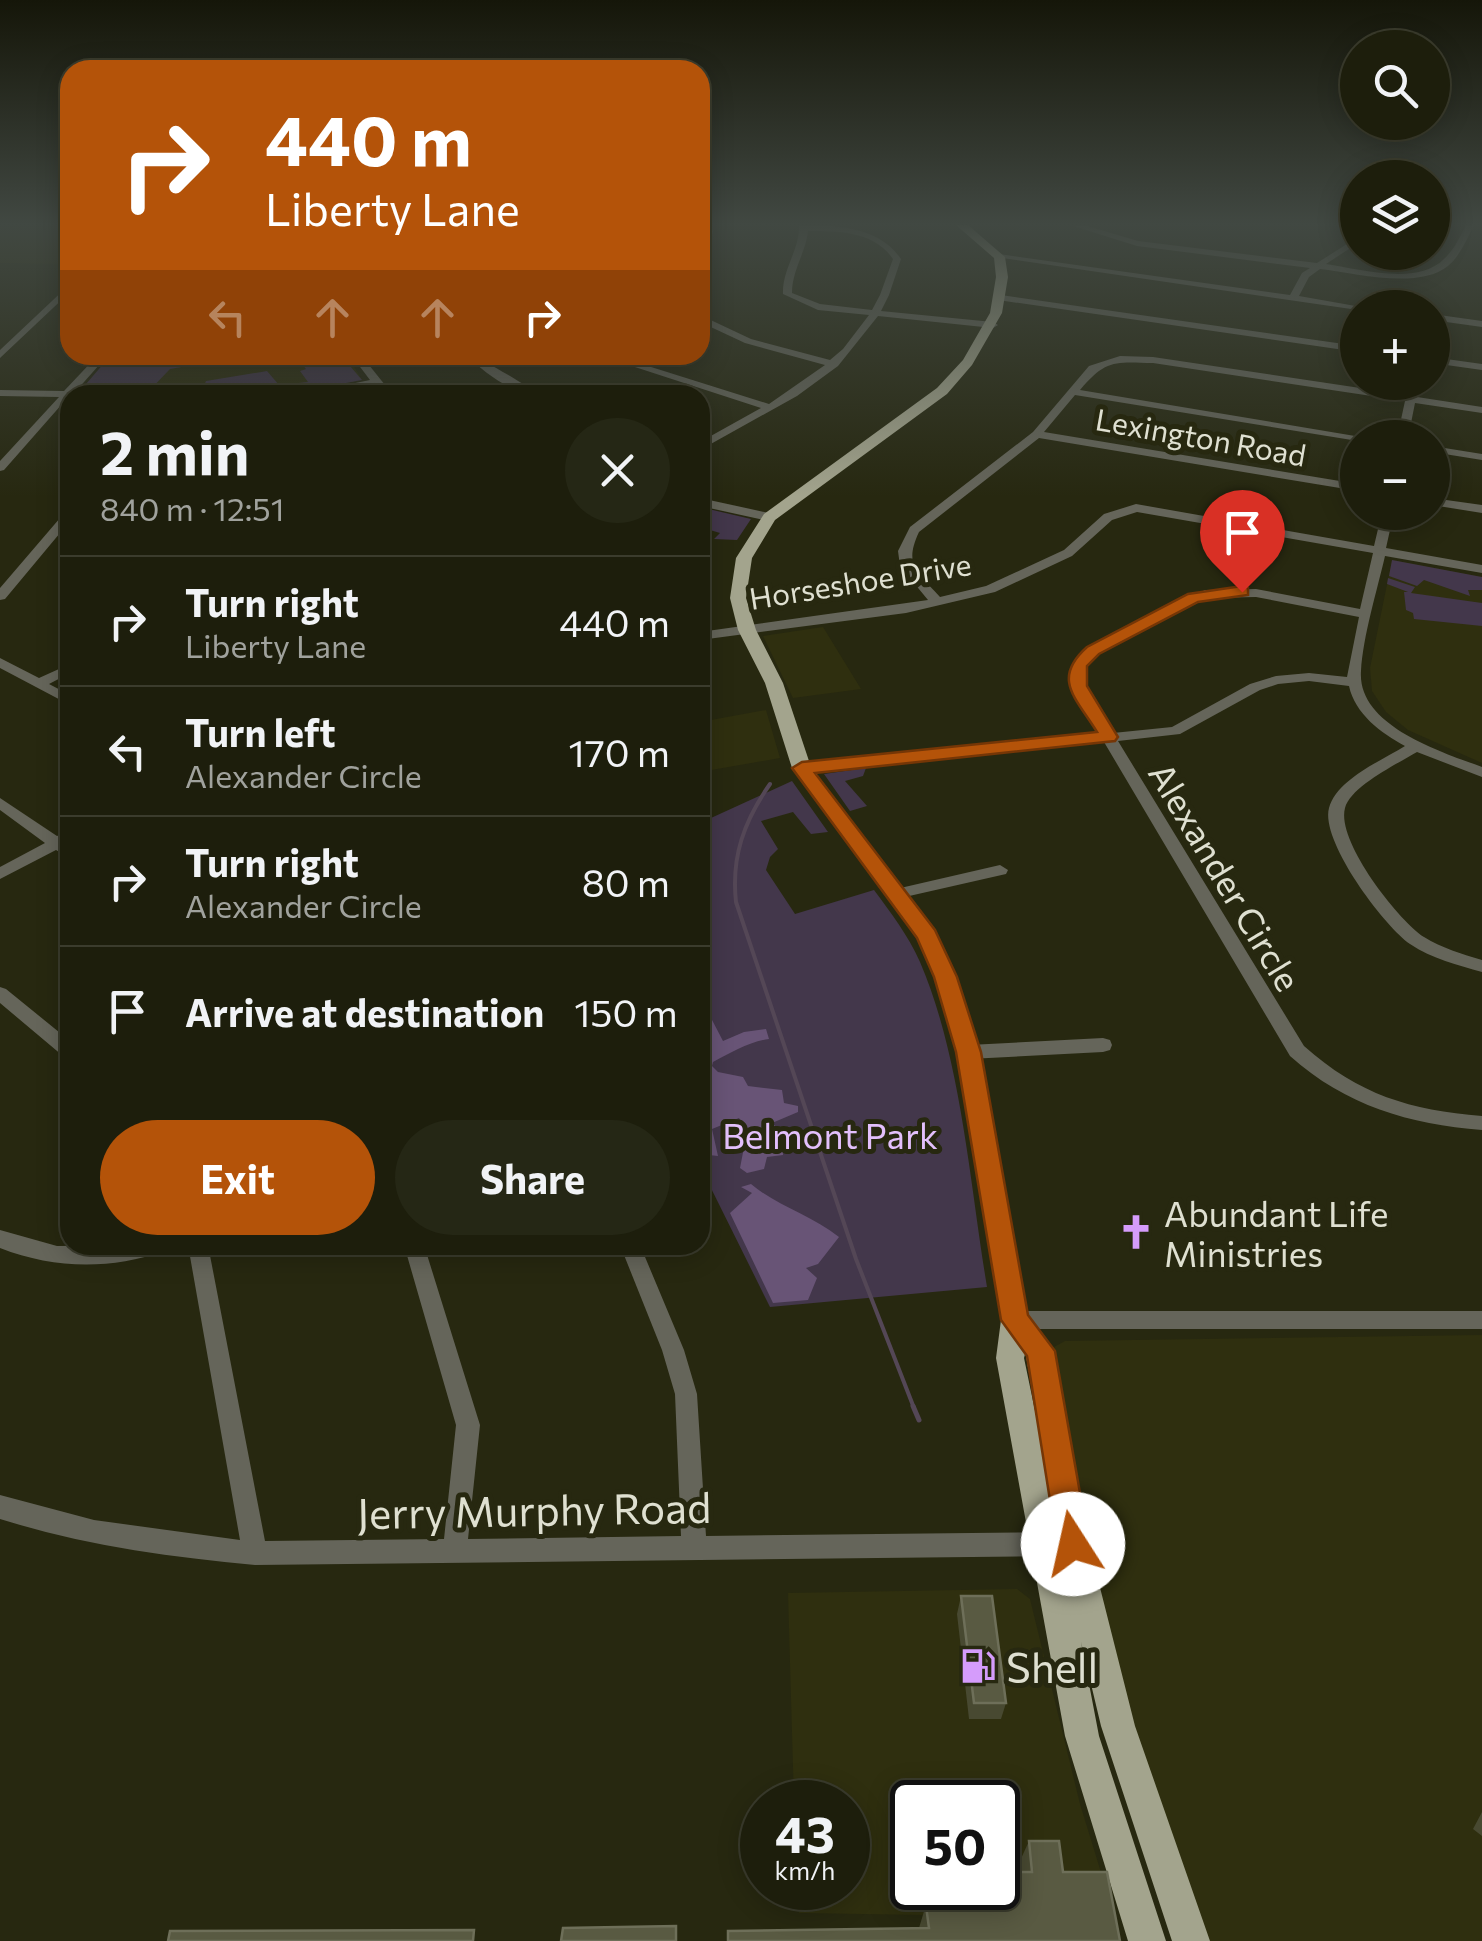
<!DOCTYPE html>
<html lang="en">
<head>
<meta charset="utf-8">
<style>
  :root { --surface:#1d1e0c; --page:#252715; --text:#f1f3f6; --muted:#a0a29d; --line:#3b3c2d; --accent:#b45309 }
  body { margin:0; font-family:Commissioner,sans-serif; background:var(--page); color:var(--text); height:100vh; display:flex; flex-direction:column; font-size:38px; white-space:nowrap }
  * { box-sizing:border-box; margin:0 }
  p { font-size:32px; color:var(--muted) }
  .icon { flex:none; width:55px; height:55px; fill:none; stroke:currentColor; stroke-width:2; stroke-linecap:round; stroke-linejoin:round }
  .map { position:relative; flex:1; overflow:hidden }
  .drawer { position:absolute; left:60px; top:385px; width:650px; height:870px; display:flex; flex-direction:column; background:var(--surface); border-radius:30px; box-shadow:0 5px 25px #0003,0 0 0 2px var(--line) }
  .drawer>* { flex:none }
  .guide { position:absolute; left:60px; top:60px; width:650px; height:305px; border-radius:30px; box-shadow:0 5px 25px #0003,0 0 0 2px var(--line); background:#b45309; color:#fff; overflow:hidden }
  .fabs { position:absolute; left:1340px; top:30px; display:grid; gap:20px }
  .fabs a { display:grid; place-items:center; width:110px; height:110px; border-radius:50%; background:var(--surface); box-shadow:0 5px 25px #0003,0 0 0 2px var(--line); font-size:50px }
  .speed { position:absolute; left:740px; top:1780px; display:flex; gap:20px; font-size:50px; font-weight:700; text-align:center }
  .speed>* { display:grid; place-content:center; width:130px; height:130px; border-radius:50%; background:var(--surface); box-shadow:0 5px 25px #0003,0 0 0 2px var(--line); line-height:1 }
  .speed small { font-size:25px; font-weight:400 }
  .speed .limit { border:5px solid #111; border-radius:15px; background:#fff; color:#111 }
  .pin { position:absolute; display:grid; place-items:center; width:85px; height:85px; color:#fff; margin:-102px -42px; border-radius:50% 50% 50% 0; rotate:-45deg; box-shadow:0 0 10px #0007 }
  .pin .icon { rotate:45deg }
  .me { position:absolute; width:110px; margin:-55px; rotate:350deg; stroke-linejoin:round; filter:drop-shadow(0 0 8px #0008) }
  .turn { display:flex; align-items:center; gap:35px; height:210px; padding:0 40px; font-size:45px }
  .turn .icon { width:130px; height:130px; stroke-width:2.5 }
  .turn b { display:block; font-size:70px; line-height:85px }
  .lanes { display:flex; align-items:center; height:95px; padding:0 40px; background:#0003; justify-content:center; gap:50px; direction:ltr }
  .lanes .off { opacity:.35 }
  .round { display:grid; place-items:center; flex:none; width:105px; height:105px; border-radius:52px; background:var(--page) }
  .overview { display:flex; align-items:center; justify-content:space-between; height:170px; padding:0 40px }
  h1 { font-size:60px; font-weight:700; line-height:75px }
  .action { display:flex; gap:20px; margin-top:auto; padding:20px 40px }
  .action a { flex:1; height:115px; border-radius:60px; background:var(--accent); color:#fff; font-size:40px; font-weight:700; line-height:115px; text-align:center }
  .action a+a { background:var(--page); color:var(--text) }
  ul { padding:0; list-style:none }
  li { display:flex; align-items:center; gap:30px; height:130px; padding:0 40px; border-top:2px solid var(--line) }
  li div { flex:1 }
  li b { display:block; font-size:38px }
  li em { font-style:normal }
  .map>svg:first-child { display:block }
  .built { fill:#2f2f0f; fill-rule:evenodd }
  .green { fill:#43374b }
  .forest { fill:#685476 }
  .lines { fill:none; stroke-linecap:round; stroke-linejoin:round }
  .stream-far1 { stroke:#544756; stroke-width:4 }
  .stream { stroke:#544756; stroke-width:5 }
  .minor { fill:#65655a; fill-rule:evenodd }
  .major { fill:#a3a48d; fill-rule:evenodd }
  .wall { fill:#484931 }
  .building { fill:#595a42; stroke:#6e6f59; stroke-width:2.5 }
  .route { fill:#b45309; stroke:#753606; stroke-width:2.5 }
  .labels { text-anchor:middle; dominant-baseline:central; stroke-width:10; stroke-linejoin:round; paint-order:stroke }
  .far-street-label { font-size:30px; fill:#dfe0d1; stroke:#272810 }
  .street-label { font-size:35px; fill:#dfe0d1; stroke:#272810 }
  .park-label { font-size:35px; fill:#e3c0fc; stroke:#272810 }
  .poi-label { font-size:35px; fill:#dfe0d1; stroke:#272810; text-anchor:start }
  .near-street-label { font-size:42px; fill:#dfe0d1; stroke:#272810 }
  .near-poi-label { font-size:42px; fill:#dfe0d1; stroke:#272810; text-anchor:start }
</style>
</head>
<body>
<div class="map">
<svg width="1482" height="1941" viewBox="0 0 1482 1941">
  <rect width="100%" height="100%" fill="#272810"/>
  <!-- built -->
  <path class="built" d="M 0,225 L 70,225 L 70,264 L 0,263 Z
    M 111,355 L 347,355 L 362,380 L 275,394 L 80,391 Z
    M 1392,560 L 1482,577 L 1482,763 L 1408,730 L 1386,712 L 1372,691 L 1370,668 Z
    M 823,627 L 861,689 L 793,698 L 763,636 Z
    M 766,710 L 780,758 L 700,772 L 700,722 Z
    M 1482,1335 L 1482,1941 L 1204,1941 L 1108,1643 L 1054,1347 L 1065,1341 Z
    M 1017,1589 L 1030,1599 L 1080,1804 L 1115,1918 L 799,1913 L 798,1888 L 848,1888 L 848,1802 L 794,1802 L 788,1593 ZM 912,1802 L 998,1802 L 998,1888 L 912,1888 Z"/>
  <!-- green -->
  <path class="green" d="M 111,355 L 251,355 L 170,369 L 148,392 L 80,391 Z
    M 324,355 L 344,359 L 362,380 L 298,392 L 201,393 L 206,381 L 267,371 L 279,385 L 308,382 L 300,371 L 306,369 L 302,364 L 324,360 L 325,365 L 332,364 Z
    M 700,507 L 751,519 L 737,540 L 714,539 L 720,533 L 700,527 Z
    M 1392,560 L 1482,577 L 1482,590 L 1468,590 L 1470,596 L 1424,580 L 1417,586 L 1389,576 Z
    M 1388,578 L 1415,587 L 1411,593 L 1482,603 L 1482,626 L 1414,619 L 1413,613 L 1406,610 L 1404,592 L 1408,592 L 1387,584 Z
    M 866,768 L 863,776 L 845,781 L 867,806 L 850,811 L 824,774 Z
    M 792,781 L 828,832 L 811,834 L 793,812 L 761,821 L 778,849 L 770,857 L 766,870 L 795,914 L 874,890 C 891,913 908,935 920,962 C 961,1057 970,1185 987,1287 L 770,1307 L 700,1166 L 700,823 Z"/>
  <!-- forest -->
  <path class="forest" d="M 700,1014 L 711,1018 L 723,1041 L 744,1032 L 766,1029 L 769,1039 C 751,1041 730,1053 713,1062 L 712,1066 L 718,1072 L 743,1077 L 748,1086 L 782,1090 L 784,1103 L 798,1106 L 798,1112 L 772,1123 L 782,1132 L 783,1155 L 767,1157 L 764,1169 L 747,1173 L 740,1168 L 747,1132 L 739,1118 L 712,1129 L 718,1156 L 700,1154 Z
    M 751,1184 C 777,1206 811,1215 839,1237 L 818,1264 L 806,1268 L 817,1278 L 808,1300 L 773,1303 L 730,1213 L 752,1193 L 741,1187 Z"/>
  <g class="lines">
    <!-- stream-far1 -->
    <path class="stream-far1" d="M 770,784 C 744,821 731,857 736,902 L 856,1259 L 914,1408"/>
    <!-- stream -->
    <path class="stream" d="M 913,1406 L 919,1420"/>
    <!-- minor -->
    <path class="minor" d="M 703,225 L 711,225 L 713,232 L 704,252 L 700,255 L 700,243 L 705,232 Z
      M 799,225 C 835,225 879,226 901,259 L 889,295 L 881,311 L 993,322 L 998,325 L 993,328 L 878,316 L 838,366 L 797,396 L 700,450 L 700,442 L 761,408 L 598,355 L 613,355 L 769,404 L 825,365 L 745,343 L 700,322 L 700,315 L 751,339 L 830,360 L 843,349 L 869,315 L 818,310 L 783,294 C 782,269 800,250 799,225 ZM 808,231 C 838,231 874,231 893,259 L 880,295 L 872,310 L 820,304 L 792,293 C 792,270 806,252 808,231 Z
      M 1070,225 L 1084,225 L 1138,241 L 1317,263 L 1358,237 L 1358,243 L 1326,264 C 1360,269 1417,286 1444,259 C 1454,250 1460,237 1466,225 L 1474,225 C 1467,239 1460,256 1448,266 C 1418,290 1355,273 1320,269 L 1309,277 L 1299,296 L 1367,308 L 1358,308 L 1358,310 L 995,257 L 999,254 L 1290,295 L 1302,273 L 1310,268 L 1137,246 Z
      M 70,284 L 70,292 L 0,358 L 0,350 Z
      M 1001,295 L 1358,346 L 1358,352 L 998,300 L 996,298 Z
      M 1432,314 L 1482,321 L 1482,327 L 1432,320 Z
      M 98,355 L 108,355 L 76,391 L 108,392 L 113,395 L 70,395 L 4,470 L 0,471 L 0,461 L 59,397 L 0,396 L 0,390 L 64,391 Z
      M 351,355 L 361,355 L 393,395 L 383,395 L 375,385 L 319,395 L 297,395 L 370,380 Z
      M 466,355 C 478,355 527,386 539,395 C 513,395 485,373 466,355 Z
      M 1120,356 L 1153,357 L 1407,395 L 1410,382 L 1420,382 L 1417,397 L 1482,407 L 1482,413 L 1415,403 L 1408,438 L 1397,438 L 1405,401 L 1153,363 C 1115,362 1106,359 1080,390 L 1367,438 L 1358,438 L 1358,441 L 1075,395 L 1044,432 L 1358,484 L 1358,491 L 1039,438 L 919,532 C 903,566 918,572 940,597 L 986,586 L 1064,550 L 1104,514 L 1136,504 L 1374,546 L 1382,512 L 1394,512 L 1386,548 L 1482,565 L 1482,573 L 1385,556 C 1377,591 1363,636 1361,671 C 1357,726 1442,752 1482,767 L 1482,777 L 1417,752 C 1397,764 1351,786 1345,808 C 1336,841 1398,920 1424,937 C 1442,948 1462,954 1482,960 L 1482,972 C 1458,965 1432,959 1410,944 C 1384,926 1320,841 1329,808 C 1337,779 1381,761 1405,746 C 1381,733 1355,714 1349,686 L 1309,681 L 1278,684 L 1260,690 L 1180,734 L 1118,741 L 1304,1046 C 1359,1095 1410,1110 1482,1116 L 1482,1130 C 1409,1124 1346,1106 1290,1056 L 1104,742 L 802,773 L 794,768 L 802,763 L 1099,734 L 1070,686 L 1069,671 L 1088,648 L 1205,590 L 1256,589 L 1360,609 L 1373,553 L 1137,512 L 1112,520 L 1072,556 L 995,592 L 906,613 L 700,640 L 700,632 L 928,600 L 900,566 L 898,551 L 910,527 L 1033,432 L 1089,366 ZM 1256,597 L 1359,617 L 1347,677 L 1309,673 L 1276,676 L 1250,684 L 1172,727 L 1113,733 L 1084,686 L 1083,671 L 1098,654 L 1207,598 Z
      M 1432,357 L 1482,364 L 1482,370 L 1432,363 Z
      M 1432,446 L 1482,454 L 1482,460 L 1432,452 Z
      M 700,498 L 769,513 L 775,517 L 769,521 L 700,506 Z
      M 1432,498 L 1482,505 L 1482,513 L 1432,505 Z
      M 70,510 L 70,521 L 5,599 L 0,600 L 0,588 L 66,511 Z
      M 0,658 L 39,678 L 70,664 L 70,673 L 49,684 L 70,695 L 70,705 L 0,668 Z
      M 0,798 L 57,836 L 70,831 L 68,844 L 70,858 L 56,850 L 0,879 L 0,867 L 45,843 L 0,810 Z
      M 1000,865 L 1008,870 L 1006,874 L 896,899 L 888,894 L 896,889 Z
      M 0,987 L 6,989 L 70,1041 L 70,1058 L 63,1056 L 0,1003 Z
      M 1103,1038 L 1110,1040 L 1112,1045 L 1110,1050 L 1103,1052 L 969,1059 L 962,1057 L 960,1052 L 962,1047 L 969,1045 Z
      M 0,1230 L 57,1246 L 167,1245 L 164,1251 C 110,1270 54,1269 0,1248 Z
      M 188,1245 L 208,1245 L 265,1541 L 444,1539 L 456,1425 L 404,1245 L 424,1245 L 480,1425 L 468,1539 L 681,1536 L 675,1394 L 662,1350 L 620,1245 L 640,1245 L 684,1350 L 697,1394 L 706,1536 L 1054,1532 L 1063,1536 L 1066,1544 L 1063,1552 L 1054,1556 L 255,1565 C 168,1557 83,1545 0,1519 L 0,1495 L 94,1520 L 240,1540 Z
      M 1015,1311 L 1482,1311 L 1482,1329 L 1015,1329 L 1007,1327 L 1004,1320 L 1007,1313 Z"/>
    <!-- major -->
    <path class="major" d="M 956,225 L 968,225 L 1005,257 L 1008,277 L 1002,313 L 972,365 L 947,394 L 775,520 L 752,558 L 746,598 L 756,630 L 783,683 L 811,767 L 935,930 L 957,977 L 981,1052 L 1028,1315 L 1054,1351 L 1089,1544 L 1135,1726 L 1210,1941 L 1172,1941 L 1101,1726 L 1081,1642 L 1099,1736 L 1166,1941 L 1128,1941 L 1065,1736 L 996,1358 L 1001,1320 L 957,1052 L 935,977 L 917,937 L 792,768 L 765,683 L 738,630 L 730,598 L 736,558 L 764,514 L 937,388 L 963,360 L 990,313 L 996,277 L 994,258 ZM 1025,1354 L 1026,1356 L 1039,1430 L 1024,1358 Z"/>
  </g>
  <!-- wall -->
  <path class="wall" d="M 961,1596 L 1006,1703 L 1001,1719 L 969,1719 L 957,1614 Z
    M 1482,1812 L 1482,1836 L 1473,1829 Z
    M 1029,1841 L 1063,1872 L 1120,1941 L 919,1928 L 931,1888 L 998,1888 L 1015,1872 Z"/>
  <!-- building -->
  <path class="building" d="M 961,1596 L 992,1596 L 1006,1703 L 974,1703 Z
    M 1029,1841 L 1059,1841 L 1063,1872 L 1107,1872 L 1120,1941 L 728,1941 L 728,1931 L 929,1928 L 926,1906 L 937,1905 L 936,1888 L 998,1888 L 998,1872 L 1032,1872 Z
    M 676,1926 L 676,1941 L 561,1941 L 563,1928 Z
    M 474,1930 L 473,1941 L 168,1941 L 170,1931 Z"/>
  <!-- sky -->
  <linearGradient id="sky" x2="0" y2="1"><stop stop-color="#151609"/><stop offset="0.45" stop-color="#414842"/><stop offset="1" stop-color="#414842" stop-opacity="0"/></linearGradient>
  <rect width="1482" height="497" fill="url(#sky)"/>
  <!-- route -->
  <path class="route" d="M 1242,586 L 1248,588 L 1248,595 L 1198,602 L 1099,654 L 1087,666 L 1087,686 L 1118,737 L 1115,741 L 815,773 L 935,930 L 957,977 L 981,1052 L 1028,1315 L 1055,1351 L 1089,1544 L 1085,1555 L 1073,1560 L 1062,1555 L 1057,1544 L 1027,1356 L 1001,1320 L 956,1052 L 934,977 L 917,938 L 792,768 L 802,762 L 1097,732 C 1076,698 1051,679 1087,647 L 1188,594 Z"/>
  <!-- icons -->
  <defs>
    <symbol id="church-bare" viewBox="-9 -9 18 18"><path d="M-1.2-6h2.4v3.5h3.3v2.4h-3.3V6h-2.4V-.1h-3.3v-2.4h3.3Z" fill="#d59cfb" stroke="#272810" stroke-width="2.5" paint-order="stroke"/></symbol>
    <symbol id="fuel-bare" viewBox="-9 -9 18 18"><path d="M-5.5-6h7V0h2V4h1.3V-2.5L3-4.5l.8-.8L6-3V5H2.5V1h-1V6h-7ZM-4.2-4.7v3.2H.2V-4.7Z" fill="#d59cfb" stroke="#272810" stroke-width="2.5" paint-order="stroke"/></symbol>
  </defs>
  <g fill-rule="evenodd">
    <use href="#church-bare" x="1111" y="1207" width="50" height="50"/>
    <use href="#fuel-bare" x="953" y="1641" width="50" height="50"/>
  </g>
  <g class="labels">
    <!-- far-street labels -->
    <g class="far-street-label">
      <text transform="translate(1201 436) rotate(10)">Lexington Road</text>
      <text transform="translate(860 580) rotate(-9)">Horseshoe Drive</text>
    </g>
    <!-- street labels -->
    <g class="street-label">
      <text transform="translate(1226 876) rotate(59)">Alexander Circle</text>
    </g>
    <!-- park labels -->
    <g class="park-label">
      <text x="830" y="1134">Belmont Park</text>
    </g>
    <!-- poi labels -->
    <g class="poi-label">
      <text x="1164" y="1212">Abundant Life<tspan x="1164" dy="40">Ministries</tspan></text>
    </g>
    <!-- near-street labels -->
    <g class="near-street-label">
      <text transform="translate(534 1509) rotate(-1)">Jerry Murphy Road</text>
    </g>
    <!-- near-poi labels -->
    <g class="near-poi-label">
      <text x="1006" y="1666">Shell</text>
    </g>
  </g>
</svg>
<div class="fabs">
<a><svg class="icon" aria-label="search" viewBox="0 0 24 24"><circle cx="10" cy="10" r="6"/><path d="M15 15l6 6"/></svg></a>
<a><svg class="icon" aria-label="layers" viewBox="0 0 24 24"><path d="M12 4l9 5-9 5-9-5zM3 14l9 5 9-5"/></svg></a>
<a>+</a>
<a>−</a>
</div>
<div class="speed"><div>43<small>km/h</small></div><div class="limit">50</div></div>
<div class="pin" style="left:1242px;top:592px;background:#d93025"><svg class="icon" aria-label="arrive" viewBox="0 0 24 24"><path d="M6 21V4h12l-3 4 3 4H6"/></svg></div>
<svg class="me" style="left:1073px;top:1544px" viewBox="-20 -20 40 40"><circle r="19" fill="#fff"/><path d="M0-13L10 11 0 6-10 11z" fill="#b45309"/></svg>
<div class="guide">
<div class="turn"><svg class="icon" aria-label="right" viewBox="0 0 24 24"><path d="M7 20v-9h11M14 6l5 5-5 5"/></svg><div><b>440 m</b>Liberty Lane</div></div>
<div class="lanes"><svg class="icon off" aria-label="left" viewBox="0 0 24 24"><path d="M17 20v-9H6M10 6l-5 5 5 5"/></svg><svg class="icon off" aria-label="ahead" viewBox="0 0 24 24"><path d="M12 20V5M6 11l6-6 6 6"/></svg><svg class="icon off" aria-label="ahead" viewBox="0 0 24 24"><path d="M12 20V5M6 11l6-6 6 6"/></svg><svg class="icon" aria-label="right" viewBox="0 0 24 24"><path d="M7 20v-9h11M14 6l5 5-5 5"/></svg></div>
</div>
<section class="drawer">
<div class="overview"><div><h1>2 min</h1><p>840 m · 12:51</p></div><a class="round"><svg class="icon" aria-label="close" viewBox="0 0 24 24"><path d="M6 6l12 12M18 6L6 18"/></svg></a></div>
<ul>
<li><svg class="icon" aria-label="right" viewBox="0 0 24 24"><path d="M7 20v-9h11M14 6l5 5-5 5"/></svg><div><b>Turn right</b><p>Liberty Lane</p></div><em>440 m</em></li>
<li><svg class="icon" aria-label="left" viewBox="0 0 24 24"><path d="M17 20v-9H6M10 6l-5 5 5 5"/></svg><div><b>Turn left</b><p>Alexander Circle</p></div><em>170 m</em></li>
<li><svg class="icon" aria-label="right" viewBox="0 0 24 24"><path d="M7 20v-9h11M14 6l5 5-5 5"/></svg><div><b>Turn right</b><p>Alexander Circle</p></div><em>80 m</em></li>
<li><svg class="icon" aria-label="arrive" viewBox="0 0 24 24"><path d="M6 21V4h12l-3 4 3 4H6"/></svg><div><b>Arrive at destination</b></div><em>150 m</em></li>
</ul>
<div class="action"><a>Exit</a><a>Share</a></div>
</section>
</div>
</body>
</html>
